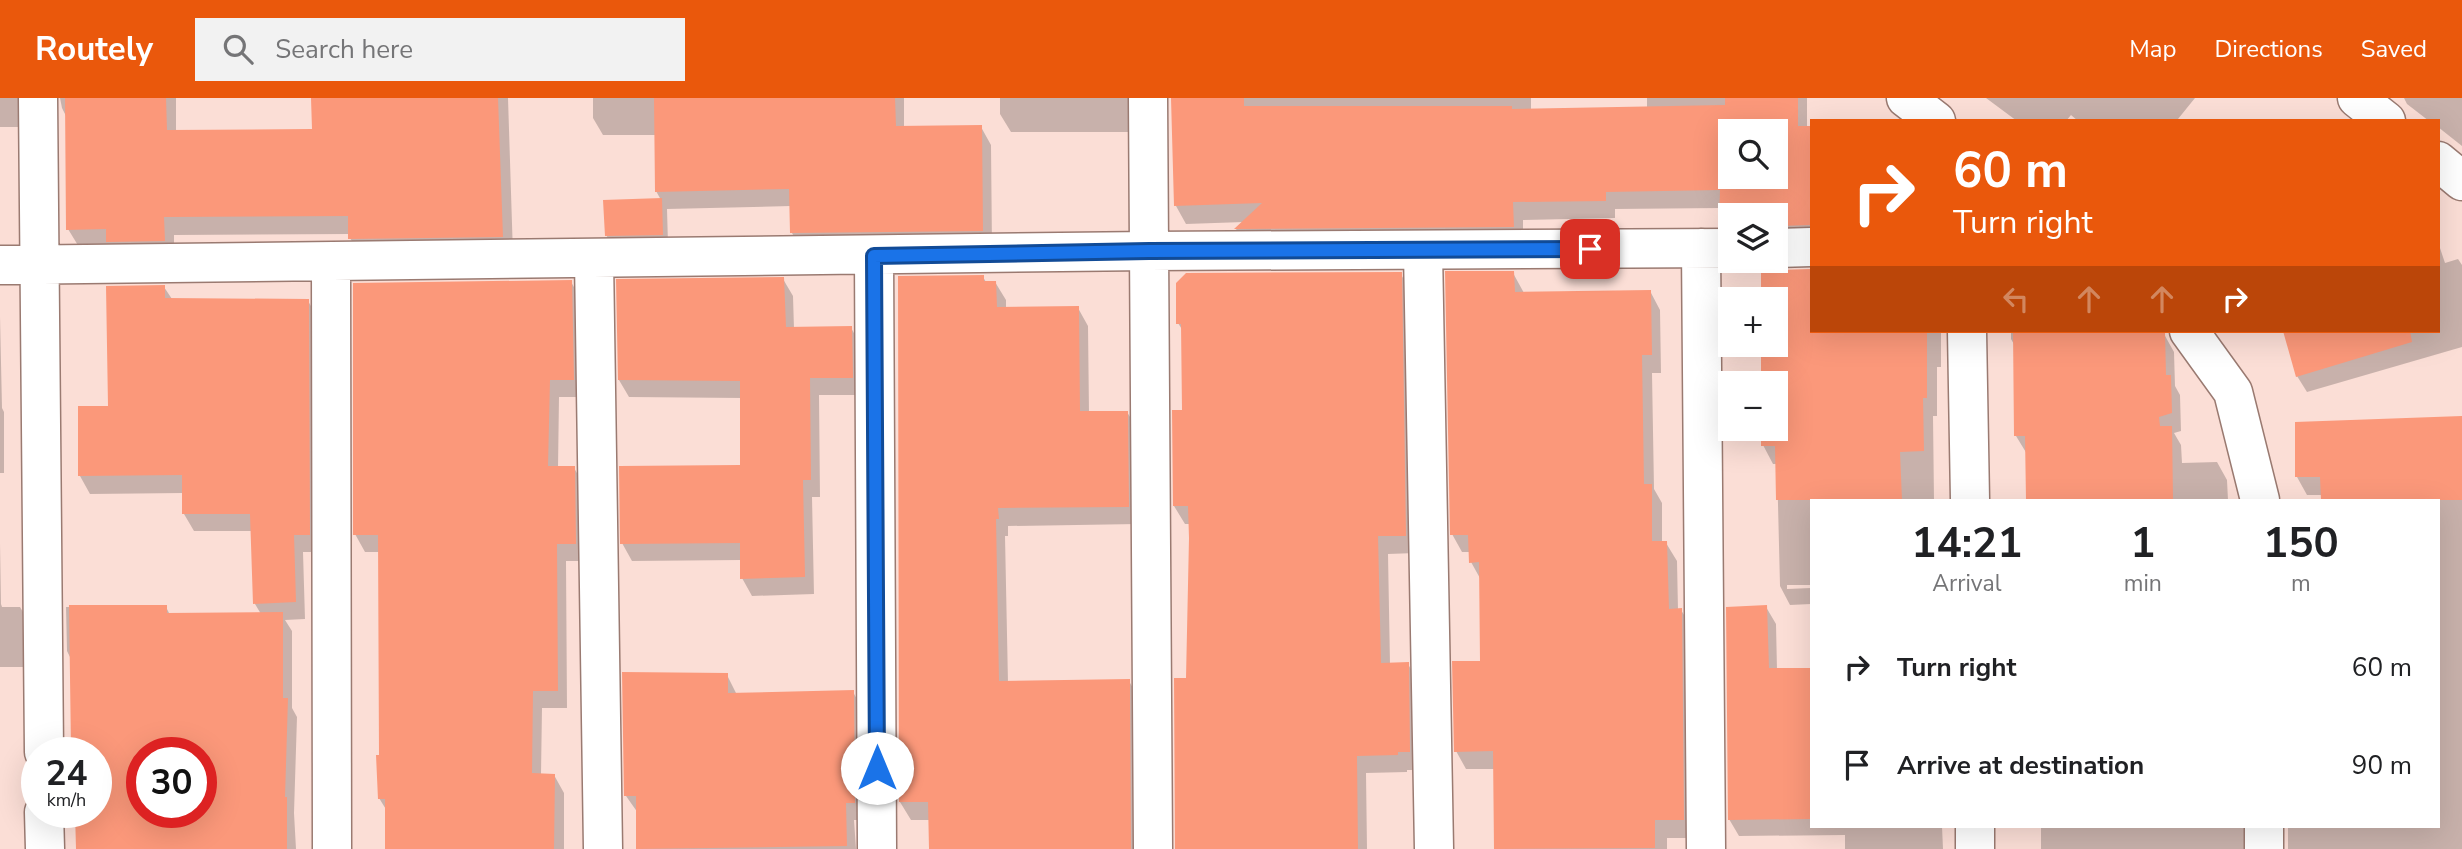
<!DOCTYPE html>
<html lang="en">
<head>
<meta charset="utf-8">
<style>
  :root { --surface:#fff; --page:#f2f2f2; --text:#202124; --muted:#757577; --accent:#ea580c }
  body { margin:0; font-family:"Nunito Sans",sans-serif; background:var(--page); color:var(--text); height:100vh; display:flex; flex-direction:column; font-size:26px; white-space:nowrap }
  * { box-sizing:border-box; margin:0 }
  p { font-size:23px; color:var(--muted) }
  .icon { flex:none; width:38px; height:38px; fill:none; stroke:currentColor; stroke-width:2; stroke-linecap:round; stroke-linejoin:round }
  .map { position:relative; flex:1; overflow:hidden }
  .side { position:absolute; left:1810px; top:401px; width:630px; height:329px; display:flex; flex-direction:column; background:var(--surface); border-radius:0px; box-shadow:0 7px 28px #0002 }
  .side>* { flex:none }
  .banner { position:absolute; left:1810px; top:21px; width:630px; height:214px; border-radius:0px; box-shadow:0 7px 28px #0002; background:#ea580c; color:#fff; overflow:hidden }
  .controls { position:absolute; left:1718px; top:21px; display:grid; gap:14px }
  .controls a { display:grid; place-items:center; width:70px; height:70px; border-radius:0px; background:var(--surface); box-shadow:0 7px 28px #0002; font-size:35px }
  .speed { position:absolute; left:21px; top:639px; display:flex; gap:14px; font-size:35px; font-weight:700; text-align:center }
  .speed>* { display:grid; place-content:center; width:91px; height:91px; border-radius:50%; background:var(--surface); box-shadow:0 7px 28px #0002; line-height:1 }
  .speed small { font-size:18px; font-weight:400 }
  .speed .limit { border:10px solid #d22; background:#fff; color:#111 }
  .pin { position:absolute; display:grid; place-items:center; width:60px; height:60px; color:#fff; margin:-30px; border-radius:14px; box-shadow:0 4px 10px #0006 }
  .me { position:absolute; width:77px; margin:-38px; rotate:0deg; stroke-linejoin:round; filter:drop-shadow(0 0 5px #0008) }
  .turn { display:flex; align-items:center; gap:24px; height:147px; padding:0 28px; font-size:32px }
  .turn .icon { width:91px; height:91px; stroke-width:2.5 }
  .turn b { display:block; font-size:49px; line-height:60px }
  .lanes { display:flex; align-items:center; height:66px; padding:0 28px; background:#0003; justify-content:center; gap:35px; direction:ltr }
  .lanes .off { opacity:.35 }
  .eta { display:flex; justify-content:space-evenly; align-items:center; height:119px; text-align:center }
  .eta b { font-size:42px; font-weight:700; line-height:49px }
  ul { padding:0; list-style:none }
  li { display:flex; align-items:center; gap:21px; height:98px; padding:0 28px }
  li div { flex:1 }
  li b { display:block; font-size:26px }
  li em { font-style:normal }
  header { display:flex; align-items:center; gap:42px; box-sizing:border-box; height:98px; padding:0 35px; background:var(--accent); color:#fff }
  header strong { font-size:33px }
  nav { display:flex; gap:38px; margin-inline-start:auto; font-size:24px }
  .search { width:490px; height:63px; background:var(--page); display:flex; align-items:center; gap:18px; box-sizing:border-box; padding:0 24px; border-radius:0px; color:var(--muted); font-size:26px }
  .map>svg:first-child { display:block }
  .shadow { fill:#0003; fill-rule:evenodd }
  .building { fill:#fb987a; fill-rule:evenodd }
  .lines { fill:none; stroke-linecap:round; stroke-linejoin:round }
  .minor-casing { stroke:#9a7a71; stroke-width:41 }
  .minor { stroke:#fff; stroke-width:38 }
  .route-casing { stroke:#114b97; stroke-width:18 }
  .route { stroke:#1a73e8; stroke-width:12 }
</style>
</head>
<body>
<header>
<strong>Routely</strong>
<div class="search"><svg class="icon" aria-label="search" viewBox="0 0 24 24"><circle cx="10" cy="10" r="6"/><path d="M15 15l6 6"/></svg>Search here</div>
<nav><a>Map</a><a>Directions</a><a>Saved</a></nav>
</header>
<div class="map">
<svg width="2462" height="751" viewBox="0 0 2462 751">
  <rect width="100%" height="100%" fill="#fbded6"/>
  <!-- shadow -->
  <path class="shadow" d="M 0,0 L 37,0 L 26,29 L 0,29 Z
    M 60,0 L 176,0 L 176,33 L 313,32 L 313,0 L 508,0 L 513,157 L 361,159 L 350,140 L 350,136 L 174,137 L 174,161 L 79,149 L 68,131 L 67,20 L 62,10 Z
    M 593,0 L 904,0 L 904,30 L 981,29 L 991,47 L 992,150 L 802,152 L 792,135 L 791,108 L 667,111 L 668,146 L 612,147 L 606,137 L 661,102 L 656,93 L 656,37 L 603,37 L 593,20 Z
    M 1000,0 L 1146,0 L 1136,34 L 1011,34 L 1000,16 Z
    M 1172,0 L 1531,0 L 1531,13 L 1647,12 L 1647,0 L 1807,0 L 1807,30 L 1811,30 L 1811,145 L 1776,150 L 1776,117 L 1731,117 L 1731,136 L 1721,119 L 1721,110 L 1615,111 L 1615,120 L 1523,122 L 1523,147 L 1246,148 L 1236,131 L 1244,124 L 1186,126 L 1176,108 ZM 1731,33 L 1776,33 L 1776,79 L 1731,79 Z
    M 1986,0 L 2195,0 L 2178,21 L 2180,23 L 2078,23 L 2071,17 L 2066,23 L 2017,23 Z
    M 2404,0 L 2462,0 L 2462,48 L 2438,29 L 2438,23 L 2429,23 L 2407,6 Z
    M 2438,144 L 2445,165 L 2458,161 L 2462,167 L 2462,249 L 2307,294 L 2297,278 L 2284,233 L 2438,233 Z
    M 1763,169 L 1776,174 L 1811,173 L 1811,233 L 1941,233 L 1941,269 L 1937,269 L 1937,318 L 1933,318 L 1934,402 L 1811,402 L 1811,487 L 1787,487 L 1787,491 L 1811,490 L 1811,506 L 1790,507 L 1780,488 L 1777,366 L 1773,366 L 1763,347 L 1763,331 L 1776,331 L 1776,285 L 1763,285 L 1763,247 L 1776,247 L 1776,201 L 1763,201 Z
    M 1400,175 L 1411,193 L 1416,455 L 1388,456 L 1390,566 L 1408,566 L 1418,584 L 1420,672 L 1407,672 L 1407,674 L 1366,675 L 1367,751 L 1177,751 L 1188,582 L 1190,426 L 1185,426 L 1174,408 L 1184,313 L 1183,233 L 1178,225 Z
    M 1513,175 L 1524,195 L 1650,193 L 1660,212 L 1661,275 L 1652,275 L 1654,391 L 1662,405 L 1662,445 L 1666,445 L 1677,463 L 1678,512 L 1681,512 L 1692,530 L 1693,740 L 1667,740 L 1667,751 L 1496,751 L 1495,671 L 1466,671 L 1456,653 L 1482,565 L 1481,482 L 1471,464 L 1471,454 L 1462,454 L 1452,436 Z
    M 983,179 L 986,184 L 995,184 L 1006,202 L 1006,211 L 1078,210 L 1088,228 L 1089,315 L 1127,314 L 1138,332 L 1138,426 L 1008,428 L 1008,438 L 1005,438 L 1008,585 L 1129,583 L 1139,601 L 1140,751 L 931,751 L 930,722 L 911,722 L 900,704 Z
    M 783,181 L 793,198 L 794,231 L 851,230 L 861,247 L 862,297 L 819,297 L 820,399 L 812,399 L 814,496 L 752,498 L 742,480 L 742,462 L 632,463 L 622,445 L 742,368 L 742,300 L 629,299 L 619,282 Z
    M 571,184 L 581,201 L 583,299 L 559,299 L 558,370 L 574,370 L 584,387 L 585,463 L 566,463 L 567,610 L 542,610 L 541,677 L 554,677 L 564,695 L 564,751 L 387,751 L 387,713 L 379,700 L 380,454 L 365,454 L 355,436 Z
    M 164,189 L 172,201 L 308,203 L 318,220 L 319,454 L 303,454 L 305,521 L 285,522 L 292,533 L 292,610 L 297,619 L 294,715 L 296,751 L 77,751 L 77,714 L 96,714 L 96,654 L 75,654 L 73,650 L 70,559 L 67,553 L 66,509 L 166,509 L 170,517 L 261,516 L 255,506 L 252,433 L 194,433 L 184,416 L 184,395 L 90,396 L 80,378 L 79,309 L 109,309 ZM 142,654 L 201,654 L 201,714 L 142,714 Z
    M 0,218 L 2,310 L 4,314 L 4,375 L 0,375 Z
    M 2011,233 L 2150,233 L 2152,236 L 2164,236 L 2174,254 L 2175,288 L 2180,297 L 2181,333 L 2174,335 L 2181,347 L 2182,365 L 2217,364 L 2227,382 L 2228,402 L 2028,402 L 2027,356 L 2016,338 L 2015,248 L 2011,241 Z
    M 2462,320 L 2462,751 L 2288,751 L 2288,728 L 2438,728 L 2438,402 L 2323,402 L 2323,397 L 2307,397 L 2297,379 Z
    M 0,445 L 1,506 L 2,509 L 20,509 L 30,526 L 30,569 L 0,569 Z
    M 1766,509 L 1776,526 L 1777,572 L 1811,572 L 1811,728 L 1942,728 L 1943,751 L 1845,751 L 1845,737 L 1739,738 L 1729,721 Z
    M 727,577 L 737,597 L 853,594 L 863,612 L 864,722 L 854,722 L 856,751 L 638,751 L 638,715 L 626,698 Z
    M 2041,728 L 2263,728 L 2252,751 L 2041,751 Z"/>
  <!-- building -->
  <path class="building" d="M 65,0 L 166,0 L 167,32 L 312,31 L 311,0 L 498,0 L 503,139 L 348,141 L 348,118 L 164,119 L 165,143 L 106,144 L 106,131 L 66,132 Z
    M 654,0 L 895,0 L 896,28 L 982,27 L 983,133 L 790,135 L 789,91 L 655,94 Z
    M 1171,0 L 1244,0 L 1244,8 L 1512,8 L 1512,11 L 1725,7 L 1725,0 L 1798,0 L 1798,28 L 1811,28 L 1811,127 L 1776,128 L 1776,117 L 1731,117 L 1731,120 L 1719,120 L 1720,92 L 1606,94 L 1606,103 L 1513,104 L 1514,129 L 1234,131 L 1262,105 L 1174,108 ZM 1731,33 L 1776,33 L 1776,79 L 1731,79 Z
    M 662,100 L 663,137 L 605,138 L 603,102 Z
    M 1761,165 L 1766,169 L 1776,172 L 1811,171 L 1811,233 L 1927,233 L 1927,300 L 1923,300 L 1924,353 L 1900,354 L 1902,402 L 1776,402 L 1775,348 L 1761,348 L 1761,331 L 1776,331 L 1776,285 L 1761,285 L 1761,247 L 1776,247 L 1776,201 L 1761,201 Z
    M 1445,173 L 1514,173 L 1515,194 L 1651,192 L 1652,257 L 1642,257 L 1644,386 L 1652,386 L 1652,443 L 1667,443 L 1669,511 L 1682,510 L 1684,722 L 1655,722 L 1655,750 L 1494,751 L 1493,653 L 1454,654 L 1452,563 L 1480,563 L 1479,464 L 1469,465 L 1468,437 L 1450,437 Z
    M 1402,174 L 1406,438 L 1378,438 L 1381,565 L 1409,564 L 1410,654 L 1398,654 L 1398,657 L 1357,658 L 1358,751 L 1175,751 L 1174,580 L 1186,580 L 1189,440 L 1188,408 L 1173,408 L 1172,312 L 1182,312 L 1181,226 L 1176,226 L 1176,185 L 1186,175 Z
    M 984,177 L 984,183 L 996,183 L 997,209 L 1079,208 L 1080,313 L 1128,313 L 1129,409 L 998,410 L 999,421 L 996,421 L 999,583 L 1130,581 L 1131,751 L 929,751 L 928,704 L 899,704 L 898,178 Z
    M 784,179 L 786,229 L 852,228 L 853,280 L 810,280 L 811,382 L 803,382 L 805,479 L 740,481 L 740,445 L 620,446 L 619,368 L 740,367 L 740,283 L 618,282 L 616,181 Z
    M 572,182 L 574,282 L 550,282 L 548,368 L 575,368 L 576,446 L 557,446 L 558,593 L 533,593 L 532,675 L 555,676 L 554,751 L 385,751 L 385,701 L 378,701 L 376,657 L 379,657 L 378,437 L 353,437 L 353,185 Z
    M 165,187 L 165,200 L 309,201 L 310,437 L 294,437 L 296,504 L 253,506 L 250,416 L 182,416 L 182,377 L 78,378 L 78,308 L 108,308 L 106,188 Z
    M 2013,233 L 2165,234 L 2166,277 L 2171,277 L 2172,315 L 2159,319 L 2160,328 L 2172,328 L 2173,402 L 2026,402 L 2025,338 L 2014,338 Z
    M 2283,233 L 2410,233 L 2412,244 L 2296,279 Z
    M 2462,318 L 2462,402 L 2321,402 L 2320,379 L 2295,379 L 2295,324 Z
    M 69,507 L 167,507 L 167,515 L 283,514 L 283,600 L 288,600 L 285,699 L 287,699 L 287,751 L 76,751 L 75,714 L 96,714 L 96,654 L 74,654 L 74,651 L 71,651 ZM 142,654 L 201,654 L 201,714 L 142,714 Z
    M 1767,507 L 1769,570 L 1811,570 L 1811,721 L 1728,722 L 1726,509 Z
    M 622,574 L 728,575 L 728,595 L 854,592 L 855,705 L 846,705 L 847,748 L 636,751 L 636,698 L 624,698 Z"/>
  <g class="lines">
    <defs>
      <path id="minor" d="M 38,0 L 44,654
        M 1148,0 L 1153,751
        M 1906,0 L 1936,23
        M 2357,0 L 2386,23
        M 2438,63 L 2462,83
        M 1701,150 L 1706,751
        M 1776,150 L 1811,149
        M 1423,153 L 1434,751
        M 874,158 L 877,751
        M 594,161 L 603,751
        M 331,164 L 332,751
        M 0,167 L 1149,153 L 1731,150
        M 1967,233 L 1970,402
        M 2189,233 L 2233,294 L 2260,402
        M 44,714 L 45,751
        M 1975,728 L 1975,751
        M 2264,751 L 2264,728"/>
    </defs>
    <!-- minor casing -->
    <use href="#minor" class="minor-casing"/>
    <!-- minor -->
    <use href="#minor" class="minor"/>
  </g>
  <g class="lines">
    <defs>
      <path id="route" d="M 877,670 L 874,158 L 1149,153 L 1590,151"/>
    </defs>
    <!-- route casing -->
    <use href="#route" class="route-casing"/>
    <!-- route -->
    <use href="#route" class="route"/>
  </g>
</svg>
<div class="controls">
<a><svg class="icon" aria-label="search" viewBox="0 0 24 24"><circle cx="10" cy="10" r="6"/><path d="M15 15l6 6"/></svg></a>
<a><svg class="icon" aria-label="layers" viewBox="0 0 24 24"><path d="M12 4l9 5-9 5-9-5zM3 14l9 5 9-5"/></svg></a>
<a>+</a>
<a>−</a>
</div>
<div class="speed"><div>24<small>km/h</small></div><div class="limit">30</div></div>
<div class="pin" style="left:1590px;top:151px;background:#d93025"><svg class="icon" aria-label="arrive" viewBox="0 0 24 24"><path d="M6 21V4h12l-3 4 3 4H6"/></svg></div>
<svg class="me" style="left:877px;top:670px" viewBox="-20 -20 40 40"><circle r="19" fill="#fff"/><path d="M0-13L10 11 0 6-10 11z" fill="#1a73e8"/></svg>
<div class="banner">
<div class="turn"><svg class="icon" aria-label="right" viewBox="0 0 24 24"><path d="M7 20v-9h11M14 6l5 5-5 5"/></svg><div><b>60 m</b>Turn right</div></div>
<div class="lanes"><svg class="icon off" aria-label="left" viewBox="0 0 24 24"><path d="M17 20v-9H6M10 6l-5 5 5 5"/></svg><svg class="icon off" aria-label="ahead" viewBox="0 0 24 24"><path d="M12 20V5M6 11l6-6 6 6"/></svg><svg class="icon off" aria-label="ahead" viewBox="0 0 24 24"><path d="M12 20V5M6 11l6-6 6 6"/></svg><svg class="icon" aria-label="right" viewBox="0 0 24 24"><path d="M7 20v-9h11M14 6l5 5-5 5"/></svg></div>
</div>
<section class="side">
<div class="eta">
<div><b>14:21</b><p>Arrival</p></div>
<div><b>1</b><p>min</p></div>
<div><b>150</b><p>m</p></div>
</div>
<ul>
<li><svg class="icon" aria-label="right" viewBox="0 0 24 24"><path d="M7 20v-9h11M14 6l5 5-5 5"/></svg><div><b>Turn right</b></div><em>60 m</em></li>
<li><svg class="icon" aria-label="arrive" viewBox="0 0 24 24"><path d="M6 21V4h12l-3 4 3 4H6"/></svg><div><b>Arrive at destination</b></div><em>90 m</em></li>
</ul>
</section>
</div>
</body>
</html>
